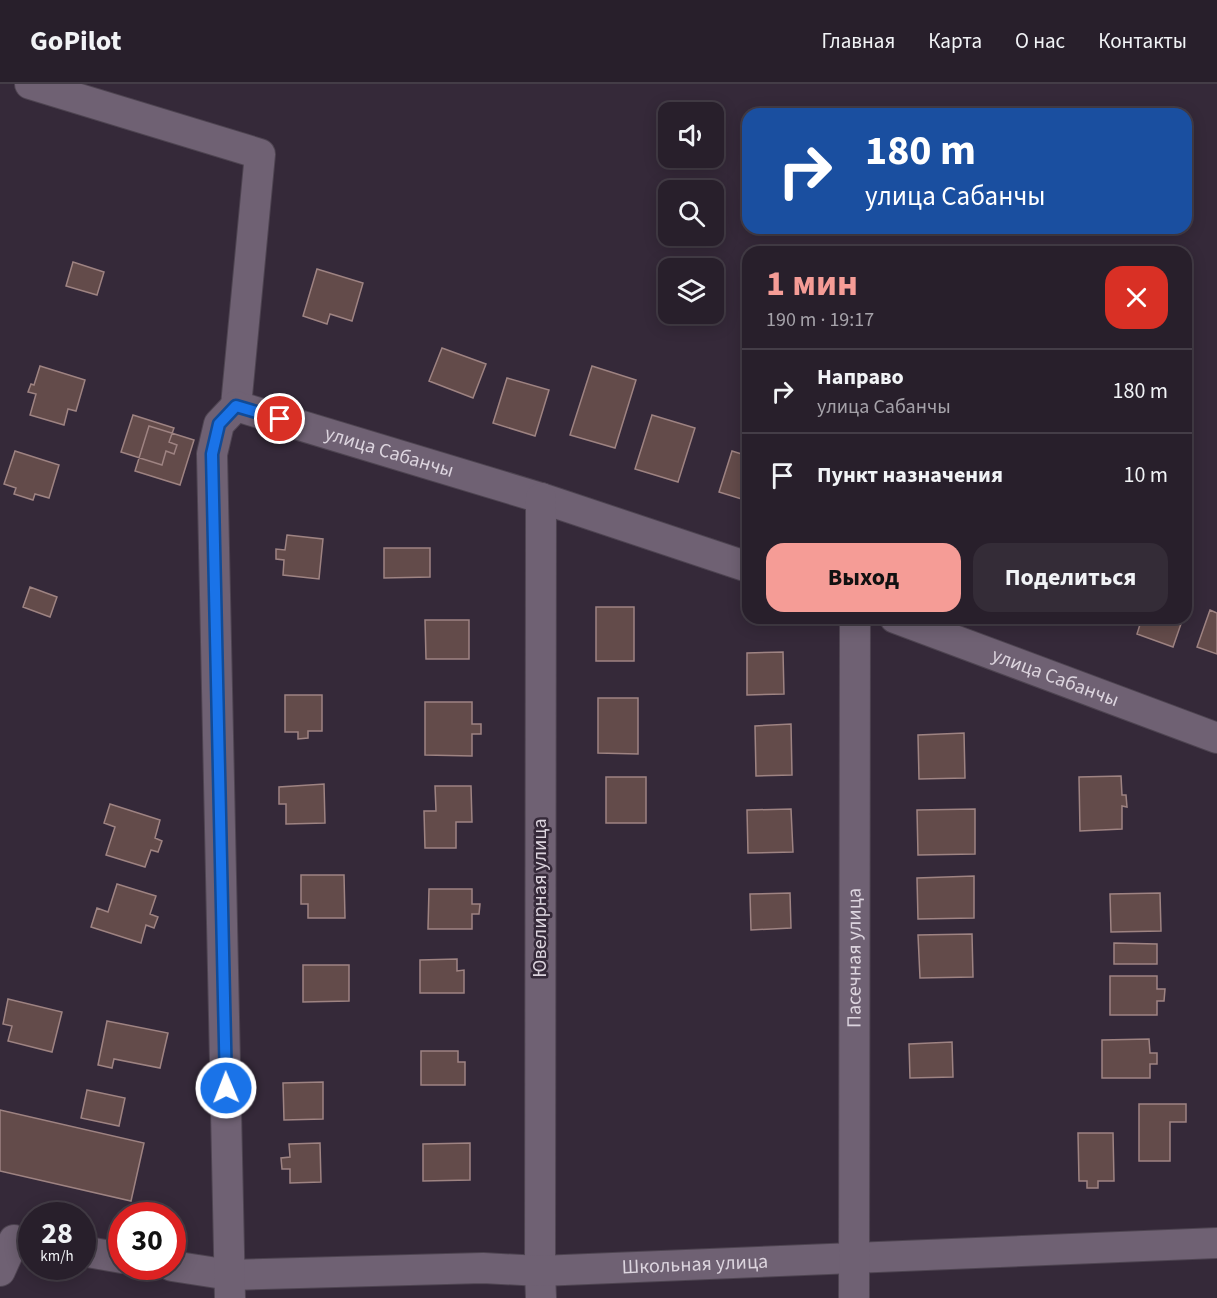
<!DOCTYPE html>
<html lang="ru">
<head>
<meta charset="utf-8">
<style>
  :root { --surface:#281f2b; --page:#342c37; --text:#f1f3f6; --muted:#a5a2a9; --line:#443d47; --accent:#f59c96 }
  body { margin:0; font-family:"Source Sans 3",sans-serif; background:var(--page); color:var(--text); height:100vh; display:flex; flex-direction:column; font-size:22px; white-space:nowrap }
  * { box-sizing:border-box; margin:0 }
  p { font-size:20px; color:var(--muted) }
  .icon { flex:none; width:33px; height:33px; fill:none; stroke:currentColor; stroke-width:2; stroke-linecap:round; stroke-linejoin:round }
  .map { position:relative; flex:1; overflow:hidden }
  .side { position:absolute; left:742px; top:162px; width:450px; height:378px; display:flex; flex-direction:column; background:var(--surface); border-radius:18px; box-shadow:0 3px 15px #0003,0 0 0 2px var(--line) }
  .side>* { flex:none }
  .hud { position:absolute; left:742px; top:24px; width:450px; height:126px; border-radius:18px; box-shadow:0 3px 15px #0003,0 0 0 2px var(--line); background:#1a4fa0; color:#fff; overflow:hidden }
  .buttons { position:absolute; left:658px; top:18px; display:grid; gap:12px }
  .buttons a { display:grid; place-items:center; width:66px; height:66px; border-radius:12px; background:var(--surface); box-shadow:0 3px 15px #0003,0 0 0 2px var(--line); font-size:30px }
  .speed { position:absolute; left:18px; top:1118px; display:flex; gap:12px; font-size:30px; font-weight:700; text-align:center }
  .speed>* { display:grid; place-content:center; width:78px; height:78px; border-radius:50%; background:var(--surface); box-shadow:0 3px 15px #0003,0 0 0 2px var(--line); line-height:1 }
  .speed small { font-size:15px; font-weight:400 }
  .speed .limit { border:9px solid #d22; background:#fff; color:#111 }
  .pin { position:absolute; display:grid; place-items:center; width:51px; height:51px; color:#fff; margin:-26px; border:3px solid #fff; border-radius:50%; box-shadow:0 2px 6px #0007 }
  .me { position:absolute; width:66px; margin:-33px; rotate:359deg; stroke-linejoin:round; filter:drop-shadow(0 0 4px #0008) }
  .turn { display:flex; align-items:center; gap:21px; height:126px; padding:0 24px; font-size:27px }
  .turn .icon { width:78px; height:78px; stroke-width:2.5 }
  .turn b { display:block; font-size:42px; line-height:51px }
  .round { display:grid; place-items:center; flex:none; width:63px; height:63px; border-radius:18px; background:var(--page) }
  .overview { display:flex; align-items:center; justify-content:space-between; height:102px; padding:0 24px }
  h1 { font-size:36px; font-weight:700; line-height:45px; color:var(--accent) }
  .cta { display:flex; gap:12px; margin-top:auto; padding:12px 24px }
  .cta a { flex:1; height:69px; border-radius:18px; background:var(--accent); color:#111; font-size:24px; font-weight:700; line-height:69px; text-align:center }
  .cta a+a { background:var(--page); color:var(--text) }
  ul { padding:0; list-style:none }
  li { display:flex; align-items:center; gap:18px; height:84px; padding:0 24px; border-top:2px solid var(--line) }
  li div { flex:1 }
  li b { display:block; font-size:22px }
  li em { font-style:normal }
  header { display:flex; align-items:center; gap:36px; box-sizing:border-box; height:84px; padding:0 30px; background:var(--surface); border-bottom:2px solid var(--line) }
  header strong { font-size:28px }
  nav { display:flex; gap:33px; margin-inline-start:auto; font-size:21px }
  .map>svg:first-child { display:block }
  .building { fill:#634b4a; stroke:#9e8382; stroke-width:1.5 }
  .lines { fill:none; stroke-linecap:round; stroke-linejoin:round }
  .street-casing { stroke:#4e4451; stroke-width:32 }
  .street { stroke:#6f6173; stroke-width:30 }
  .route-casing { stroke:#114b97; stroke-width:15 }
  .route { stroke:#1a73e8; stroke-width:10 }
  .labels { text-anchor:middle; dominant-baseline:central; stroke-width:5; stroke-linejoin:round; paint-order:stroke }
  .street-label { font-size:20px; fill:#dcd4de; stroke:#352939 }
</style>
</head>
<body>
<header>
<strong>GoPilot</strong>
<nav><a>Главная</a><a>Карта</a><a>О нас</a><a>Контакты</a></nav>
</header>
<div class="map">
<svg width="1217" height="1214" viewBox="0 0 1217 1214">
  <rect width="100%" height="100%" fill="#352939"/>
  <!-- building -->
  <path class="building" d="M 73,178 L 104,188 L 97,211 L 66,202 Z
    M 317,185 L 363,199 L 352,237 L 330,230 L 327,240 L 303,232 Z
    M 442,264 L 486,280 L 473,314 L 429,297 Z
    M 40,282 L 85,296 L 76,327 L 68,325 L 64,341 L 30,331 L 36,310 L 28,308 L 31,300 L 34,301 Z
    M 592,282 L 636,296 L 615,364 L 570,351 Z
    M 507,294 L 549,306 L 535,352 L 493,339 Z
    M 133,331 L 174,344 L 169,358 L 177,361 L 174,370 L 166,367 L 162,381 L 121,368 Z
    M 652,331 L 695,344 L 678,398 L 635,385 Z
    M 149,342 L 194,356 L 180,401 L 135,387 Z
    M 15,367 L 59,381 L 49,414 L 35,410 L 33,416 L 14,410 L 16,404 L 4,400 Z
    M 732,367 L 748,372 L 748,417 L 719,408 Z
    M 287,451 L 323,455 L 319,495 L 283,491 L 284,476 L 276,475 L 276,465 L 285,466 Z
    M 384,464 L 430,464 L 430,493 L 384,494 Z
    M 30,503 L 57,513 L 50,533 L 23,523 Z
    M 596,523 L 634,523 L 634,577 L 596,577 Z
    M 1210,526 L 1217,529 L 1217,570 L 1197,563 Z
    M 1142,534 L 1183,534 L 1173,563 L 1137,550 Z
    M 425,536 L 469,536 L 469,575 L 426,575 Z
    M 783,568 L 784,610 L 747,611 L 747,569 Z
    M 285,611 L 322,611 L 322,647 L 308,647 L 308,654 L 298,655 L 298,648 L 285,648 Z
    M 598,614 L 638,614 L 638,670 L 598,669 Z
    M 425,618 L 472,618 L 472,640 L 481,640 L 481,650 L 472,650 L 472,672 L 425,671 Z
    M 791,640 L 792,691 L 756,692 L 755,642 Z
    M 964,649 L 965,694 L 919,695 L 918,651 Z
    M 1121,692 L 1122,711 L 1126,711 L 1127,723 L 1122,722 L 1122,745 L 1080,747 L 1079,693 Z
    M 606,693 L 646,693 L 646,739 L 606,739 Z
    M 324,700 L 325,739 L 286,740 L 286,720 L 279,720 L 279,703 Z
    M 435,702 L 471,702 L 472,738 L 456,738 L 456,764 L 425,764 L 424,727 L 436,727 Z
    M 110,720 L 160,736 L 155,754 L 162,757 L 158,768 L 151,766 L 145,783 L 106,771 L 115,743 L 104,739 Z
    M 791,725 L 793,768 L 748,769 L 747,726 Z
    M 975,725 L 975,770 L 918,771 L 917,726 Z
    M 301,791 L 344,791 L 345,834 L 308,834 L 308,820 L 301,820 Z
    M 974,792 L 974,834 L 918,835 L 917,794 Z
    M 117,800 L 156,812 L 150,830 L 158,833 L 154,844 L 146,841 L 141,859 L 91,843 L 97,824 L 108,828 Z
    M 429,805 L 472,805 L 472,820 L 480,820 L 479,830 L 472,830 L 472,845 L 428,845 Z
    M 790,809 L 791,844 L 751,846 L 750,810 Z
    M 1160,809 L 1161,847 L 1111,848 L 1110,810 Z
    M 972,850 L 973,893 L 920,894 L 918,851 Z
    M 1114,859 L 1157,860 L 1157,880 L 1114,880 Z
    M 457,875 L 457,887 L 464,886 L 464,909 L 420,909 L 420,876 Z
    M 303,881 L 349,881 L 349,917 L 303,918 Z
    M 1110,892 L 1157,892 L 1157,905 L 1165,905 L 1164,917 L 1157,917 L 1157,931 L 1110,931 Z
    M 8,915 L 62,928 L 52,968 L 8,957 L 12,942 L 3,940 Z
    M 107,937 L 168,949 L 160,984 L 114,975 L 112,984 L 98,981 Z
    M 1149,955 L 1150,969 L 1157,969 L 1157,980 L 1150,980 L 1150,994 L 1102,994 L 1102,956 Z
    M 952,958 L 953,993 L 910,994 L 909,960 Z
    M 421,967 L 458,967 L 458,978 L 465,978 L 465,1001 L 421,1001 Z
    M 323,998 L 323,1035 L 284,1036 L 283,999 Z
    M 87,1006 L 125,1014 L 119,1042 L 81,1034 Z
    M 1139,1020 L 1186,1020 L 1186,1038 L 1170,1038 L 1170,1077 L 1139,1077 Z
    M 0,1026 L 144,1059 L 131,1117 L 0,1087 Z
    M 1078,1049 L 1113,1049 L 1114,1097 L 1098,1097 L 1098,1104 L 1087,1104 L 1087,1097 L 1079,1097 Z
    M 320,1059 L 321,1098 L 290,1099 L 290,1085 L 282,1085 L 281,1074 L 290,1073 L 289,1060 Z
    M 470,1059 L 470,1096 L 423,1097 L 423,1060 Z"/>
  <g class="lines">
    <defs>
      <g id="street">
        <path d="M 30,0 L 260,70 L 236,322"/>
        <path id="s1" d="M 236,322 L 541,414 L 748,483"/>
        <path d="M 541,414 L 540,1187 L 541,1214"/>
        <path id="s2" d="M 895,534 L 1217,654"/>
        <path d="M 82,1167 L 122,1174"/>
        <path id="s3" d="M 172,1182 L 230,1191 L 483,1184 L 540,1187 L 1217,1159"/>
        <path d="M 0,1187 L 14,1156"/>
        <path d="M 230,1214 L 212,370 L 219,340 L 236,322"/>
        <path id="s4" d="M 854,1214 L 855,534"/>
      </g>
    </defs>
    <!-- street casing -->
    <use href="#street" class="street-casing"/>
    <!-- street -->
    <use href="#street" class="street"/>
  </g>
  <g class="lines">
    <defs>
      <path id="route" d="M 226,1004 L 212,370 L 219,340 L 236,322 L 280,335"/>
    </defs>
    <!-- route casing -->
    <use href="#route" class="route-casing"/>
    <!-- route -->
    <use href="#route" class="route"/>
  </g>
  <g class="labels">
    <!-- street labels -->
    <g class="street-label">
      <text stroke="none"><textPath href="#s1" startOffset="160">улица Сабанчы</textPath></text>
      <text stroke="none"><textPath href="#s2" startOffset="171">улица Сабанчы</textPath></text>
      <text transform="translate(540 814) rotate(-90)">Ювелирная улица</text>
      <text stroke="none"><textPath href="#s4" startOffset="340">Пасечная улица</textPath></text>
      <text stroke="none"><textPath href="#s3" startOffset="524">Школьная улица</textPath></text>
    </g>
  </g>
</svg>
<div class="buttons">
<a><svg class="icon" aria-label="sound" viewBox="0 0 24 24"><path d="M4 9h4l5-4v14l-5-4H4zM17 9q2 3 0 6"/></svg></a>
<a><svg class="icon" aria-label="search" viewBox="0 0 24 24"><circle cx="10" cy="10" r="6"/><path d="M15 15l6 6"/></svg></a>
<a><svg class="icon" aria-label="layers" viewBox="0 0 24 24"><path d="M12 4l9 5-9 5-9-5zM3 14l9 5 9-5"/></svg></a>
</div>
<div class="speed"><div>28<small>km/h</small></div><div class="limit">30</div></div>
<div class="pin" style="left:280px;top:335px;background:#d93025"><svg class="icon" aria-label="arrive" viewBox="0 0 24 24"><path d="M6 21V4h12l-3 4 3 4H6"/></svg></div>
<svg class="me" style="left:226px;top:1004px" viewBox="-20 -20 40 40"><circle r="17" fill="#1a73e8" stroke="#fff" stroke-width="3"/><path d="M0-11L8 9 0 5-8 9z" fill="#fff"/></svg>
<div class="hud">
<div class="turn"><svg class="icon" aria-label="right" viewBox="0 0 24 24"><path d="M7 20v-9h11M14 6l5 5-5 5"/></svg><div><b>180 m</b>улица Сабанчы</div></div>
</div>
<section class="side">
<div class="overview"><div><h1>1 мин</h1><p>190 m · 19:17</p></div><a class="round" style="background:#d93025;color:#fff"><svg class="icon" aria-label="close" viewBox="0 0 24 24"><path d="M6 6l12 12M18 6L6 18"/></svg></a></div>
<ul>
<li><svg class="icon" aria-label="right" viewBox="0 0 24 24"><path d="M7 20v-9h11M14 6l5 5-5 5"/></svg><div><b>Направо</b><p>улица Сабанчы</p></div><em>180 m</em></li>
<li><svg class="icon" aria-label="arrive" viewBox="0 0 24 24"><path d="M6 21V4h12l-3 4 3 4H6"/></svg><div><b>Пункт назначения</b></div><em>10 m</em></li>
</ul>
<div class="cta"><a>Выход</a><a>Поделиться</a></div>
</section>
</div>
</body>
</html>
